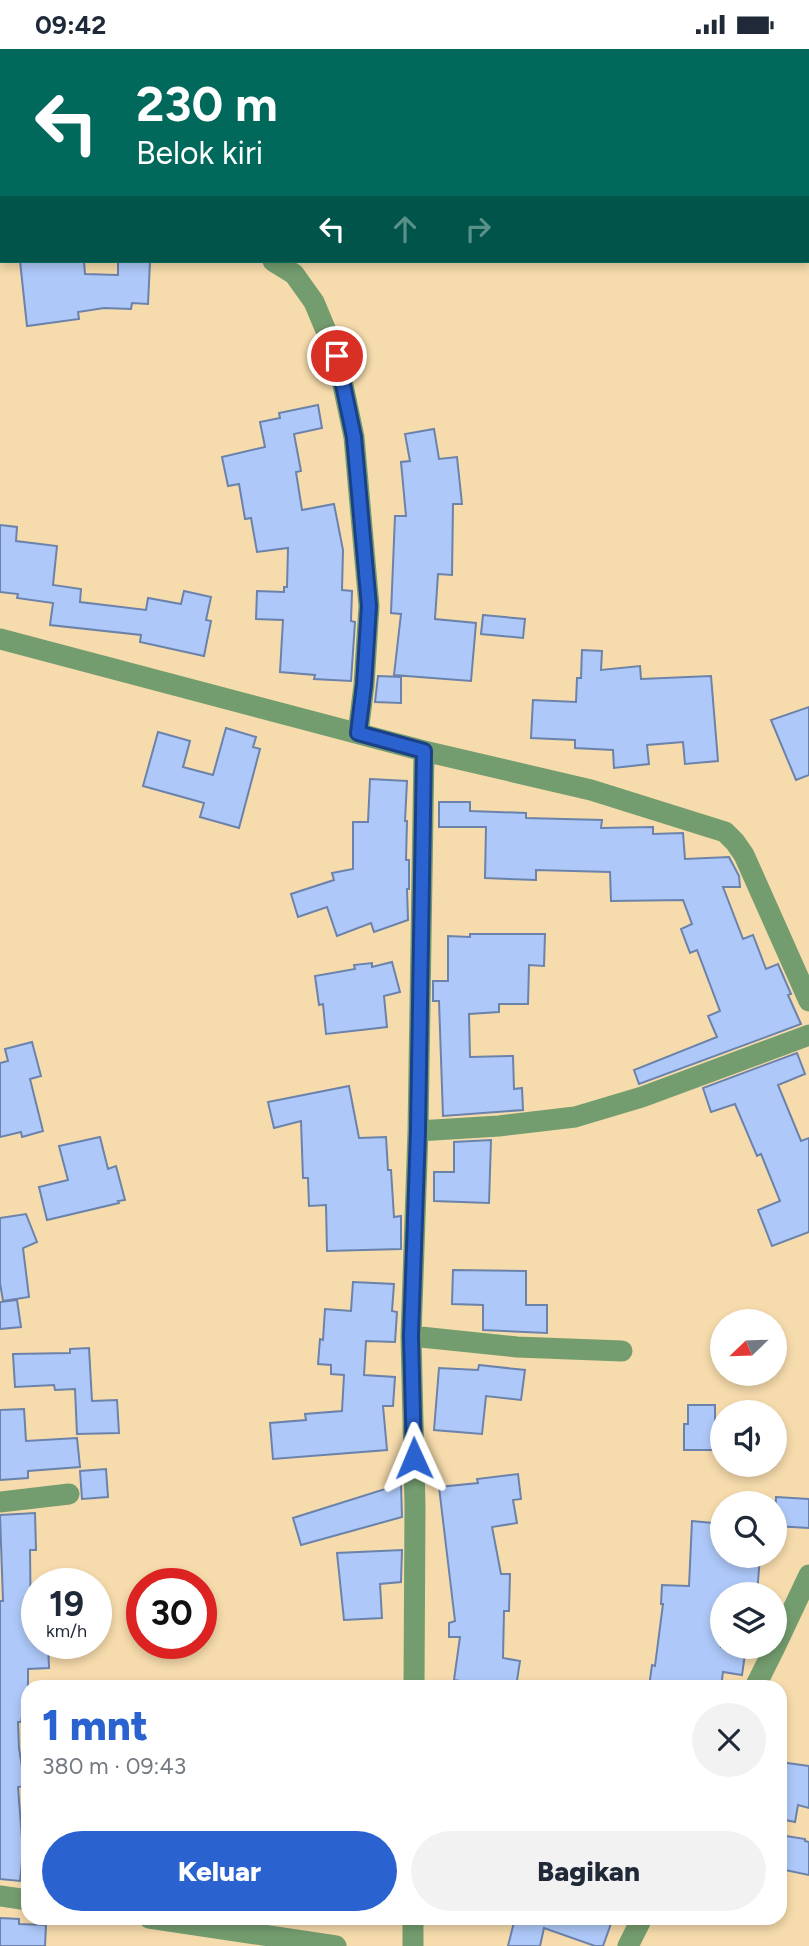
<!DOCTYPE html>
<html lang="id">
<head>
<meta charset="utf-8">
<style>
  :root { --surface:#fff; --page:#f2f2f3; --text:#1f2937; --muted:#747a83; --accent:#2a63d0 }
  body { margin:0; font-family:Figtree,sans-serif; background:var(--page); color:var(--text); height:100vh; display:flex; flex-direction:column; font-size:26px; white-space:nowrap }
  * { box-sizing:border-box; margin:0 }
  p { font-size:23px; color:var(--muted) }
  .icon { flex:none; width:38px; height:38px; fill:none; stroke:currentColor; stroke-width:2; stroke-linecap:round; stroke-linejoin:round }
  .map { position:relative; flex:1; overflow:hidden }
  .side { position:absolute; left:21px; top:1631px; width:766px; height:245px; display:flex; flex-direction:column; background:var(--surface); border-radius:21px; box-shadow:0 4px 10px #0003 }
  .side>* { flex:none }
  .banner { position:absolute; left:0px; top:0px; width:810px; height:214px; box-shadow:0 4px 10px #0003; background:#00695c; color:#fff; overflow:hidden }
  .needle { width:46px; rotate:247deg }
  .controls { position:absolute; left:710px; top:1260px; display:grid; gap:14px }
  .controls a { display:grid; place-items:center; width:77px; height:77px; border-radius:50%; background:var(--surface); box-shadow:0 4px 10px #0003; font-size:35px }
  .speed { position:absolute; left:21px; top:1519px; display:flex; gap:14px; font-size:35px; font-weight:700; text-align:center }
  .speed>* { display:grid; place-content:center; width:91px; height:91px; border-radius:50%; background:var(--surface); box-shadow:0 4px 10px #0003; line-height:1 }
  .speed small { font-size:18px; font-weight:400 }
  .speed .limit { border:10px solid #d22; background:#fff; color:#111 }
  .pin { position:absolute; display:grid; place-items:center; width:60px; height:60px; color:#fff; margin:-30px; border:4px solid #fff; border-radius:50%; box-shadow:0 2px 7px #0007 }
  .me { position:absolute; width:77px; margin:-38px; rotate:359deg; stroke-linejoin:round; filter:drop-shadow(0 0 5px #0008) }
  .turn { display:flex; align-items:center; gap:24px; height:147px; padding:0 21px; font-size:32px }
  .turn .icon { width:91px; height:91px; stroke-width:2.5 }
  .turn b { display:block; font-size:49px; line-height:60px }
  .lanes { display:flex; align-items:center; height:66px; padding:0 21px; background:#0003; justify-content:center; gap:35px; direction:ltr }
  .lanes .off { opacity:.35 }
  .round { display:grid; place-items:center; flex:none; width:74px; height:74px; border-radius:37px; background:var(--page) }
  .overview { display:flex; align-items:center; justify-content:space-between; height:119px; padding:0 21px }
  h1 { font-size:42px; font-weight:800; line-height:52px; color:var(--accent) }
  .primary-button { display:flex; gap:14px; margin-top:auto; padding:14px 21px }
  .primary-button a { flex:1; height:80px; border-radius:42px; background:var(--accent); color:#fff; font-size:28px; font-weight:800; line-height:80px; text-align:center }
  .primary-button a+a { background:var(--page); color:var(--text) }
  .status { display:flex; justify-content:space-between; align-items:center; height:49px; padding:0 35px; background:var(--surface); direction:ltr }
  .status svg { height:19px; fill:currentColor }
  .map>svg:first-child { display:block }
  .building { fill:#aec9f9; stroke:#6b82ab; stroke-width:2 }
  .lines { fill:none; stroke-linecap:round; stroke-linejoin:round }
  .minor { stroke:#749d6f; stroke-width:21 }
  .route-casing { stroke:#1b4087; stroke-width:18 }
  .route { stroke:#2a63d0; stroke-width:12 }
</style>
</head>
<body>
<div class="status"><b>09:42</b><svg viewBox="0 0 49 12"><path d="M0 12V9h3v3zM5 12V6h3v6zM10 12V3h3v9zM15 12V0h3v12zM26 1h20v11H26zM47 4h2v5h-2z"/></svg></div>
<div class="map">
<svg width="809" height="1897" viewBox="0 0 809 1897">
  <rect width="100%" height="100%" fill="#f6dbac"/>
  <!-- building -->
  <path class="building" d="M 20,212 L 84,212 L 85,225 L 118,226 L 118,212 L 150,212 L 148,255 L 132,254 L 131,260 L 104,259 L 78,263 L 79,270 L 27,277 Z
    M 318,356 L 322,379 L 294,385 L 301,422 L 296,423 L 302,461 L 334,455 L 343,501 L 342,541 L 352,542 L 351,572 L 355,573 L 351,632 L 314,630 L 315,626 L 280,623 L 283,571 L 256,570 L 257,542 L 284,543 L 284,538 L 287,538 L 288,499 L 257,503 L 251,469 L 245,470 L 239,435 L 228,437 L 222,408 L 265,398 L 260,373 L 280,369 L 279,364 Z
    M 434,380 L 439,410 L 457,408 L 462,455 L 453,455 L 452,526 L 438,525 L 435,570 L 476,574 L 471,632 L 394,626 L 401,565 L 391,564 L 395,467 L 406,467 L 401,413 L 410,412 L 405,385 Z
    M 0,476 L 17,478 L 16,492 L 57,497 L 53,536 L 81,540 L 80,553 L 146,561 L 148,549 L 181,555 L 184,542 L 211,548 L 206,571 L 211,572 L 204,607 L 140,593 L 141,586 L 50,576 L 53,554 L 17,549 L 18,545 L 0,543 Z
    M 483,566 L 525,570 L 523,589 L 481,585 Z
    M 582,601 L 602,602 L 601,621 L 640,617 L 641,630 L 711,627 L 718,712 L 685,715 L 683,693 L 647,696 L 649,715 L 614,719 L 613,701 L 575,699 L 575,691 L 531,689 L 533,651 L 576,653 L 577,629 L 581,629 Z
    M 378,627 L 401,628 L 401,654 L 375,653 Z
    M 809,658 L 809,726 L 796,731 L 771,671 Z
    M 226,679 L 256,688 L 253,698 L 260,700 L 239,779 L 200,768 L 204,754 L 143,737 L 158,683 L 190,692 L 183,718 L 213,726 Z
    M 370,730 L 407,732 L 405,772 L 407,772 L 406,811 L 409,811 L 409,840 L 407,840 L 408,871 L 374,883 L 371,874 L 337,887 L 327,858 L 298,868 L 291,845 L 334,831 L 332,824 L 353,820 L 353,773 L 368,773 Z
    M 439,753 L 470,753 L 470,762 L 526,764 L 526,769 L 602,771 L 601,779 L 653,778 L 653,785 L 683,784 L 685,810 L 729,808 L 739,827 L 740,838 L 723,838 L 743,890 L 753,886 L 766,920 L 778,915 L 791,945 L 788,946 L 801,975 L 639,1035 L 634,1021 L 717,988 L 708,967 L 720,962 L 697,901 L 690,904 L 681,880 L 692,875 L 683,851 L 611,852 L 610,823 L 536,821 L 536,831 L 485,829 L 486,778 L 439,778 Z
    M 470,885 L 545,885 L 544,917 L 529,916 L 528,955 L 499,955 L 499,963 L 469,965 L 470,1008 L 513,1007 L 514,1040 L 522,1039 L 523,1061 L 443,1067 L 439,952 L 433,952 L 433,932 L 448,932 L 448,887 L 470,888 Z
    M 392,913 L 400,943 L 384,947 L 387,978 L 326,985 L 323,955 L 319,956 L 315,927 L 355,920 L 354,916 L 372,914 L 372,918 Z
    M 32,993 L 41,1027 L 30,1030 L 43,1082 L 22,1088 L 21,1083 L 0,1088 L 0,1014 L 8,1012 L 5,1000 Z
    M 797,1004 L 805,1025 L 778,1036 L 801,1092 L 809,1089 L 809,1183 L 772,1197 L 758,1161 L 780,1152 L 761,1105 L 757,1107 L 735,1055 L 711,1063 L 703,1039 Z
    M 349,1037 L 359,1089 L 386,1088 L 388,1121 L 391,1121 L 394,1168 L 401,1167 L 401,1200 L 327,1202 L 326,1156 L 309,1157 L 308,1129 L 303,1129 L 301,1072 L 274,1079 L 268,1053 Z
    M 100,1088 L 108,1120 L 116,1117 L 125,1151 L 118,1152 L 119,1154 L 47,1171 L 39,1138 L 68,1131 L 59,1097 Z
    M 491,1091 L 489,1154 L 434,1152 L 434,1123 L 454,1123 L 454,1093 Z
    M 26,1165 L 37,1193 L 23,1199 L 29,1248 L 3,1252 L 0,1234 L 0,1169 Z
    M 453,1221 L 526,1222 L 526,1256 L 547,1256 L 547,1284 L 483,1281 L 483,1256 L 452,1255 Z
    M 353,1233 L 394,1235 L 392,1262 L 397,1263 L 395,1293 L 366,1292 L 364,1326 L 395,1328 L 393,1357 L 383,1357 L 387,1401 L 273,1410 L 270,1374 L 306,1371 L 305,1365 L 342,1362 L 344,1326 L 331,1325 L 331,1316 L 318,1315 L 320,1290 L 323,1291 L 325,1260 L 351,1262 Z
    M 17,1251 L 21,1278 L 0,1280 L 0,1253 Z
    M 89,1299 L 92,1352 L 117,1351 L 119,1384 L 77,1385 L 75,1340 L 55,1341 L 54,1336 L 15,1338 L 13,1305 L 70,1304 L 70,1300 Z
    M 479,1316 L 525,1321 L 521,1351 L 486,1347 L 482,1385 L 434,1381 L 439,1319 L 478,1321 Z
    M 688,1356 L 715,1356 L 715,1401 L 684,1401 L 684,1375 L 688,1375 Z
    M 24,1360 L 26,1392 L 77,1389 L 80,1418 L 28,1422 L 28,1429 L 0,1431 L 0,1361 Z
    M 106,1420 L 108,1448 L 82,1450 L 80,1422 Z
    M 518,1425 L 521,1450 L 513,1451 L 517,1474 L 492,1478 L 501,1525 L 510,1525 L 509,1562 L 504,1562 L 503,1609 L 520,1612 L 516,1638 L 484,1638 L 484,1636 L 454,1631 L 460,1588 L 449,1588 L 449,1574 L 455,1572 L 439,1438 L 478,1434 L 477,1430 Z
    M 401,1435 L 402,1468 L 301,1496 L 293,1469 Z
    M 776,1448 L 809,1450 L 809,1479 L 775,1477 Z
    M 35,1464 L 36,1501 L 30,1501 L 31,1586 L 37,1586 L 37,1594 L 48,1594 L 49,1619 L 28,1620 L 28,1669 L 22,1668 L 21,1673 L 18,1673 L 19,1699 L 25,1737 L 18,1738 L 23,1802 L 20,1832 L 0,1830 L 0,1552 L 3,1552 L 0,1466 Z
    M 692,1472 L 723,1475 L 723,1507 L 760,1507 L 757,1545 L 723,1545 L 721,1598 L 746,1598 L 742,1626 L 723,1623 L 721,1638 L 649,1638 L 652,1616 L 655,1617 L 663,1555 L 661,1555 L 662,1536 L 689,1537 Z
    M 402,1501 L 401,1533 L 380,1535 L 382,1569 L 344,1571 L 337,1504 Z
    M 780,1713 L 809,1717 L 809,1759 L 798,1756 L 795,1773 L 780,1770 Z
    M 780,1786 L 805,1790 L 805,1792 L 809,1793 L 809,1826 L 780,1820 Z
    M 0,1869 L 19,1870 L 19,1875 L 46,1876 L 45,1897 L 0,1897 Z
    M 515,1869 L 613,1869 L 603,1897 L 595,1897 L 544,1879 L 540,1897 L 508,1897 Z"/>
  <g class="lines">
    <!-- minor -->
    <path class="minor" d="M 139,0 L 139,2
      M 273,212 L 294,225 L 314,253 L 337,308 L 354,388 L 369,557 L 364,636 L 358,684
      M 0,590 L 424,702 L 591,741 L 725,783 L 735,793 L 744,806 L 809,952
      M 418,1082 L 499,1077 L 575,1068 L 642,1048 L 809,986
      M 411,1287 L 517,1298 L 622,1302
      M 0,1453 L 69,1445
      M 775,1598 L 809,1526
      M 414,1638 L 415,1457 L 411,1287 L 418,1082 L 424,702
      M 755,1638 L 775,1598
      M 0,1847 L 28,1851
      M 149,1869 L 336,1897
      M 413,1897 L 413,1869
      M 628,1897 L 642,1869"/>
  </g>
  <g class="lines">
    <defs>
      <path id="route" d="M 337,307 L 354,388 L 369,557 L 364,636 L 358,684 L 424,702 L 418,1082 L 411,1287 L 414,1409"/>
    </defs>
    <!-- route casing -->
    <use href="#route" class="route-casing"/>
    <!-- route -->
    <use href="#route" class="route"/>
  </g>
</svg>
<div class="controls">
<a><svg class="needle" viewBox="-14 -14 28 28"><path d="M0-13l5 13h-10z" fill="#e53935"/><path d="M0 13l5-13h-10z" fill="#747a83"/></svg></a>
<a><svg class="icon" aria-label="sound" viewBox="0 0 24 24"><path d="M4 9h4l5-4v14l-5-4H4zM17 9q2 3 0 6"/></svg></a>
<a><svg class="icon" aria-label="search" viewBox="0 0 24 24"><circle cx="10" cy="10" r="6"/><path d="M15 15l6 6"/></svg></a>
<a><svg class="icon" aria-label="layers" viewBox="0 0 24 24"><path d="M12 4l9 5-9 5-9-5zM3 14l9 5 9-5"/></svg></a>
</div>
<div class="speed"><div>19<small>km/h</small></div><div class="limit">30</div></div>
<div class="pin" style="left:337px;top:307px;background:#d93025"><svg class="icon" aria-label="arrive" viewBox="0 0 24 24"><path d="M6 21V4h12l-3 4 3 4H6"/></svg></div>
<svg class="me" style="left:414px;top:1409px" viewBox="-20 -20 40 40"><path d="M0-17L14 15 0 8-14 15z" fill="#2a63d0" stroke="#fff" stroke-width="4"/></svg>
<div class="banner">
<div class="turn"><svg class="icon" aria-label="left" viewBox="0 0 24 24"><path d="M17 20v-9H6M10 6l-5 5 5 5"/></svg><div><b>230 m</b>Belok kiri</div></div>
<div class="lanes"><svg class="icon" aria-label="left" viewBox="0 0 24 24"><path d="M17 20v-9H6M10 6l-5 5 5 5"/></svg><svg class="icon off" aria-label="ahead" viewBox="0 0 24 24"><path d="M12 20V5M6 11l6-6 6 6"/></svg><svg class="icon off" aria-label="right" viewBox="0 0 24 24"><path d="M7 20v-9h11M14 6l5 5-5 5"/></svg></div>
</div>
<section class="side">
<div class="overview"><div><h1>1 mnt</h1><p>380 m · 09:43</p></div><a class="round"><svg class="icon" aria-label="close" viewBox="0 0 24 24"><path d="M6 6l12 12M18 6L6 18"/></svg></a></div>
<div class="primary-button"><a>Keluar</a><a>Bagikan</a></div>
</section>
</div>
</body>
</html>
